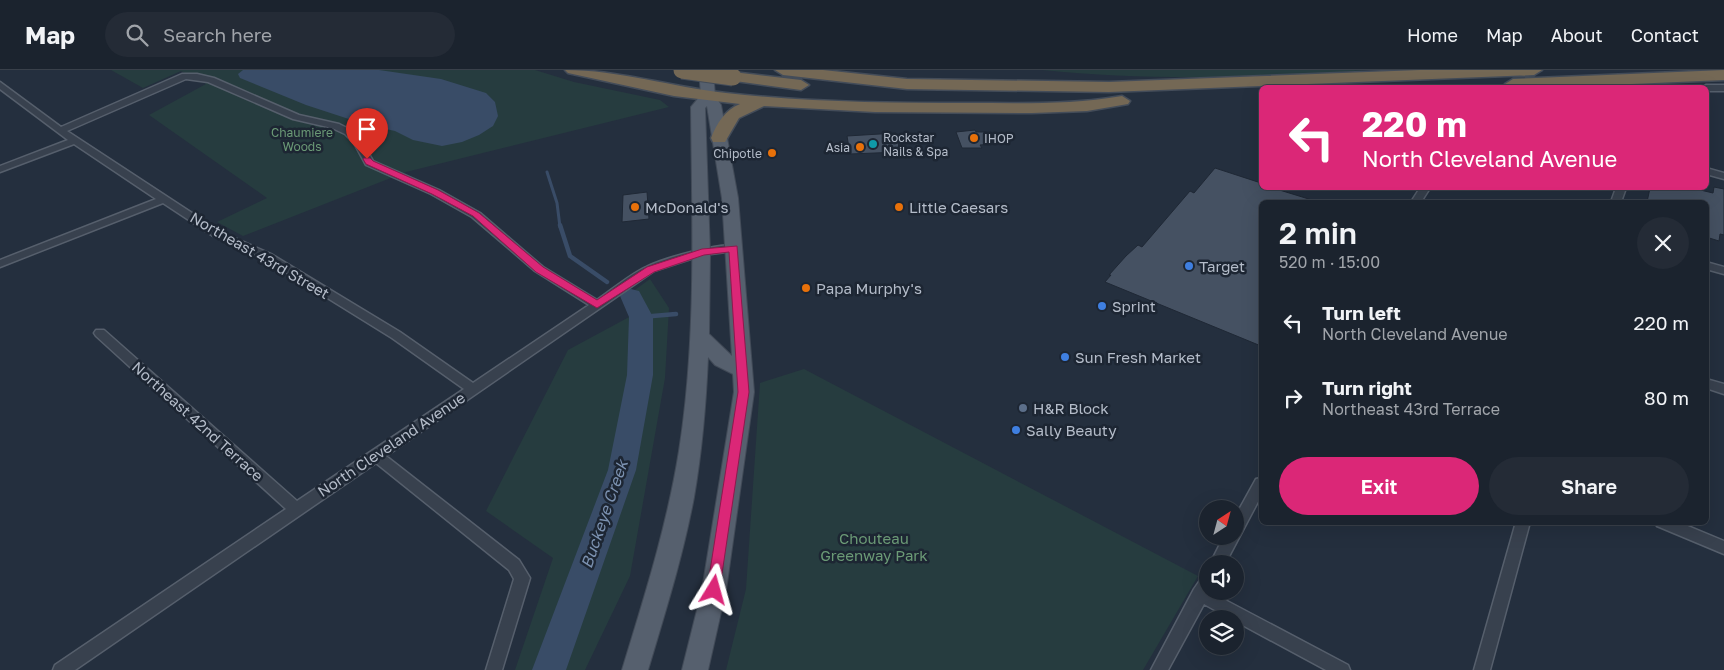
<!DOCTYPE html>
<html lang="en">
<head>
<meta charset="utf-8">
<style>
  :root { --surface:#1b232e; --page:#242b36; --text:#f1f3f6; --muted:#a0a4aa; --line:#39404a; --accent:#db2777 }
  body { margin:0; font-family:"Golos Text",sans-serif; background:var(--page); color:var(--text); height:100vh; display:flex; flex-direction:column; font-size:19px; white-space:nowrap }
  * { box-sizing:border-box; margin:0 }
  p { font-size:16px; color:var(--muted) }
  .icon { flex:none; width:28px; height:28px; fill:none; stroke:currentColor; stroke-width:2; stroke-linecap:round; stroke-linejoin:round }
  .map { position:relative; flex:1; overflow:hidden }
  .details { position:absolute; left:1259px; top:130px; width:450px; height:325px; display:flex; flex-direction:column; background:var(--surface); border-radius:8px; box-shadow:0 5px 20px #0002,0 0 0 1px var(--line) }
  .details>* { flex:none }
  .guide { position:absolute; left:1259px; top:15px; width:450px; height:105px; border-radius:8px; box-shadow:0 5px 20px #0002,0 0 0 1px var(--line); background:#db2777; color:#fff; overflow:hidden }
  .needle { width:32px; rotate:36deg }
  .buttons { position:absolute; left:1199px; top:430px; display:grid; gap:10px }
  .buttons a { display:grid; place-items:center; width:45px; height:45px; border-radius:50%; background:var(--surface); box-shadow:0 5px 20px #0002,0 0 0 1px var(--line); font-size:25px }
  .pin { position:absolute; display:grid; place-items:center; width:42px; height:42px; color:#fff; margin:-51px -21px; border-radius:50% 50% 50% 0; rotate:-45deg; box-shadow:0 0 5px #0007 }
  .pin .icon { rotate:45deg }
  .me { position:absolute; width:55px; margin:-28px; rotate:8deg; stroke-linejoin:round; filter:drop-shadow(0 0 4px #0008) }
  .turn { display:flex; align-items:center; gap:18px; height:105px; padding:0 20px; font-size:22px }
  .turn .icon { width:65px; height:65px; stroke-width:2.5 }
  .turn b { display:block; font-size:35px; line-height:42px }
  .round { display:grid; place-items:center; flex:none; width:52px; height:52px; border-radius:26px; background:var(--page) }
  .headline { display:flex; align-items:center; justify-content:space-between; height:85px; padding:0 20px }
  h1 { font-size:30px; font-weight:600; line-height:38px }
  .primary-button { display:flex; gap:10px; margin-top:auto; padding:10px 20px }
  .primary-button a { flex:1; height:58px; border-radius:30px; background:var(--accent); color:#fff; font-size:20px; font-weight:600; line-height:58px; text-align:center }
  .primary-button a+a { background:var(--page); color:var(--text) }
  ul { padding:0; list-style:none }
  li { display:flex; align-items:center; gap:15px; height:75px; padding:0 20px }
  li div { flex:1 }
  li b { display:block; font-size:19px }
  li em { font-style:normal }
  header { display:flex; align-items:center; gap:30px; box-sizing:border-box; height:70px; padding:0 25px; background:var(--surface); border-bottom:1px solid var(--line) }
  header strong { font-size:24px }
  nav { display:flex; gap:28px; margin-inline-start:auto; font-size:18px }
  .search { width:350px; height:45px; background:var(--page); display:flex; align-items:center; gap:12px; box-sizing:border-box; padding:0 18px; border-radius:28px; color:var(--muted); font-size:19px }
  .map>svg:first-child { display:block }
  .green { fill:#263c3f }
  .water { fill:#394c67 }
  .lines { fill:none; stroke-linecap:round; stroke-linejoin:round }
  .stream-far1 { stroke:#394c67; stroke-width:3 }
  .stream { stroke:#394c67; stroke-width:4.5 }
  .river { fill:#394c67; fill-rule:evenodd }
  .building { fill:#455162; stroke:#1f2835 }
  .minor-casing { stroke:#565f6c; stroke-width:3 }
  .primary-casing { stroke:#414a57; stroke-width:2 }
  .motorway-casing { stroke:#434c59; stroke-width:3 }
  .minor { fill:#38414e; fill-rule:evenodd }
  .primary { fill:#56606e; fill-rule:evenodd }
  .motorway { fill:#746855; fill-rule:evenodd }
  .motorway-bridge-casing { stroke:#434c59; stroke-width:19; stroke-linecap:butt }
  .motorway-bridge { stroke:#746855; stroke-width:17 }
  .route { fill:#db2777; stroke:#8e194d }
  .food-dot { fill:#e8710a; stroke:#1d2633; stroke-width:2 }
  .culture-dot { fill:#0f9aa8; stroke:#1d2633; stroke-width:2 }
  .shop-dot { fill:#3f7fe0; stroke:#1d2633; stroke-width:2 }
  .service-dot { fill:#5c6f8a; stroke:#1d2633; stroke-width:2 }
  .labels { text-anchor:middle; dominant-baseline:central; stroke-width:5; stroke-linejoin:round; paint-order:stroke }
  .far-park-label { font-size:12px; fill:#6b9a76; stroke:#1d2633 }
  .far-poi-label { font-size:12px; fill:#b4bcc9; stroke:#1d2633; text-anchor:start }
  .poi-label { font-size:15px; fill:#b4bcc9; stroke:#1d2633; text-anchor:start }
  .street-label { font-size:15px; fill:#b4bcc9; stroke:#1d2633 }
  .park-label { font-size:15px; fill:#6b9a76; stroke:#1d2633 }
  .water-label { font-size:16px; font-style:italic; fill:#7c92b1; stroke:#1d2633 }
</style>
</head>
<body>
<header>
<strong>Map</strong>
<div class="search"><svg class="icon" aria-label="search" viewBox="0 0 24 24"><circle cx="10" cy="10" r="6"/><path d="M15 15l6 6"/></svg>Search here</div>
<nav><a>Home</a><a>Map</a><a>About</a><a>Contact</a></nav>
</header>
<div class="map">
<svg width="1724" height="600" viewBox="0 0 1724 600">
  <rect width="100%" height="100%" fill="#242f3e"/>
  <!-- green -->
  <path class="green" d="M 111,0 L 535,0 L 574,12 L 660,30 L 669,37 L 406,102 L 243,166 L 217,152 L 267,128 L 149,45 L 206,14 L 181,1 L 143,18 Z
    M 1042,0 L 1368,0 C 1259,8 1150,11 1042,0 Z
    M 650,209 L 669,238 L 665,308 L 630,506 L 585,600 L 515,600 L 553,488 L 486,441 L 568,280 L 631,246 L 622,229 Z
    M 804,299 L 1198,506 L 1143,600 L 726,600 L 746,519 L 760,313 Z"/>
  <!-- water -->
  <path class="water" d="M 243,0 L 379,0 L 441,9 L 486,23 L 495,32 L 498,46 L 493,56 L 479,65 L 462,72 L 442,76 L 413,70 L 395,61 L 367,55 L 306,35 L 240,8 L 238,4 Z"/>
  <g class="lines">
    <!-- stream-far1 -->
    <path class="stream-far1" d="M 547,102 L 557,133 L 560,157"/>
    <!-- stream -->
    <path class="stream" d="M 560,155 L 570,186 L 607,212
      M 641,247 L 676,244"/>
    <!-- river -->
    <path class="river" d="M 631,219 L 639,221 L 653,247 L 653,305 L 636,400 L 566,600 L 532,600 L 608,400 L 627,305 L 629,247 L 620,226 L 623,221 Z"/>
  </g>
  <!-- building -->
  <path class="building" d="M 975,60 L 976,62 L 986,62 L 991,74 L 980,75 L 982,78 L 962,78 L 956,62 Z
    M 896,63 L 900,82 L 850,84 L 847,66 Z
    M 1215,98 L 1261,113 L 1261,118 L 1273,118 L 1312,130 L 1312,132 L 1261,132 L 1261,276 L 1105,212 L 1111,205 L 1109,205 L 1126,186 L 1138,175 L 1142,177 L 1190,121 L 1194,123 Z
    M 1714,117 L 1724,119 L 1724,165 L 1720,164 L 1719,171 L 1706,167 L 1706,132 L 1647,132 L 1650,118 L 1692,118 L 1713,123 Z
    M 647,122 L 649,149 L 622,152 L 623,125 Z"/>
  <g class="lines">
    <defs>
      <path id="minor" d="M 182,4 L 197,4 L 214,8 L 299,45 L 339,54 L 351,60 L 361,70 L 373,91 L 439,120 L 480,143 L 543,197 L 597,230 C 613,219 629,205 646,197 C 660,190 729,168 739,178 L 734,181 L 703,185 L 654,201 L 386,386 L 519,490 L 530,508 L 502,600 L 486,600 L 514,509 L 509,500 L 376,393 L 75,600 L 53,600 L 55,595 L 286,439 L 96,266 L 94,263 L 96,260 L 104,260 L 297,431 L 464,319 L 392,268 L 263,188 L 213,166 L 163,133 L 0,197 L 0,190 L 156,129 L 74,74 L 0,102 L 0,96 L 68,70 L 0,19 L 0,12 L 61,57 ZM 186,9 L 208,12 L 293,49 L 332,58 L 345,64 L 354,73 L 366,95 L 431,124 L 472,147 L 535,201 L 589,235 L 473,313 L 400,262 L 271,184 L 221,162 L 67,61 Z
        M 1706,15 L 1724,15 L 1724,21 L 1706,21 L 1706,18 L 1702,18 Z
        M 1706,98 L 1724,103 L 1724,109 L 1706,104 Z
        M 1420,118 L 1430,118 L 1421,132 L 1411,132 Z
        M 1616,118 L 1626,118 L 1621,132 L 1611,132 Z
        M 1706,192 L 1724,197 L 1724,204 L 1706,199 Z
        M 1706,309 L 1724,314 L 1724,324 L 1706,318 Z
        M 1261,408 L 1261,426 L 1225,494 L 1210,494 L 1224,466 L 1235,466 L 1235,447 L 1256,409 Z
        M 1516,452 L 1530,452 L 1490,600 L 1474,600 Z
        M 1655,452 L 1678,452 L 1724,471 L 1724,484 L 1657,456 Z
        M 1208,505 L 1208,521 L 1348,595 L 1350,600 L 1326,600 L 1235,551 L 1235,549 L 1231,549 L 1204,534 L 1168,600 L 1151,600 L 1194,519 L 1203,506 Z"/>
      <path id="primary" d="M 699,0 L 713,0 L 715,26 L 721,35 L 738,128 L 754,322 L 726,520 L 708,600 L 682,600 L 702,520 L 734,322 L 733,304 L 715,295 L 708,287 C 706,334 702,381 694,427 C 683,486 665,543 648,600 L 622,600 C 644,528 667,456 679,381 C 697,267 692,151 691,37 L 701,25 ZM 707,36 L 722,128 L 732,286 L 709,264 L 710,184 L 705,38 Z"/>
      <path id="motorway" d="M 565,0 C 619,0 672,17 726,23 C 806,32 887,33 967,33 C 1019,33 1071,35 1122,26 L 1130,31 L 1128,34 L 1087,41 L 1032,43 L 875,42 L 764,36 L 739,48 L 725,72 L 713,72 L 711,68 C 717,53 725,40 740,34 L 674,26 L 568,3 Z
        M 775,0 L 823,0 L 907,9 L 1109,12 L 1420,0 L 1542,0 L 1534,5 L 1109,22 L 907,19 L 783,5 Z
        M 1724,0 L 1724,10 L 1539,18 L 1509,18 L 1505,14 L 1513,9 Z
        M 733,2 L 801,10 L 809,15 L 801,20 L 728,10 L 725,7 Z"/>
    </defs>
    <!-- minor casing -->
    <use href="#minor" class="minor-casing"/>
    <!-- primary casing -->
    <use href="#primary" class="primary-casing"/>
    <!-- motorway casing -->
    <use href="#motorway" class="motorway-casing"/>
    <!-- minor -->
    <use href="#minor" class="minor"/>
    <!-- primary -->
    <use href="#primary" class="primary"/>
    <!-- motorway -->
    <use href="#motorway" class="motorway"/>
    <defs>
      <path id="motorway-bridge" d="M 682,0 L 733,7"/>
    </defs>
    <!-- motorway-bridge casing -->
    <use href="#motorway-bridge" class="motorway-bridge-casing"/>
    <!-- motorway-bridge -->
    <use href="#motorway-bridge" class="motorway-bridge"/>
  </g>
  <!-- route -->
  <path class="route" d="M 364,88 L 370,88 L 373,91 L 438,120 L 479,143 L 543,197 L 597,230 L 647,197 L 702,179 L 737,176 L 749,322 L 719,524 L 714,526 L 709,524 L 707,520 L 738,322 L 729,182 L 704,185 L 654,202 L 597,238 L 536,202 L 473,146 L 432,124 L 366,94 L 363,89 Z"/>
  <!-- markers -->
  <g class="food-dot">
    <circle cx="974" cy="68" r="5"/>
    <circle cx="860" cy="77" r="5"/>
    <circle cx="772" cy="83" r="5"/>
    <circle cx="635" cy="137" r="5"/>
    <circle cx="899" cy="137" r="5"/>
    <circle cx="806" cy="218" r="5"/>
  </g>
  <circle class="culture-dot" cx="873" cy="74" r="5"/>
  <g class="shop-dot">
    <circle cx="1189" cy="196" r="5"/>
    <circle cx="1102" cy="236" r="5"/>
    <circle cx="1065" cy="287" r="5"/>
    <circle cx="1016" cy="360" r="5"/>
  </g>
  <circle class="service-dot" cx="1023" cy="338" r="5"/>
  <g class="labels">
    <!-- far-park labels -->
    <g class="far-park-label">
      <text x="302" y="62">Chaumiere<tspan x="302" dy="14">Woods</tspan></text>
    </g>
    <!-- far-poi labels -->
    <g class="far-poi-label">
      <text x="883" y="67">Rockstar<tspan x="883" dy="14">Nails &amp; Spa</tspan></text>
      <text x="984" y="68">IHOP</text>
      <text x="850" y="77" text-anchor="end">Asia</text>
      <text x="762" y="83" text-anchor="end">Chipotle</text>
    </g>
    <!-- poi labels -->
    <g class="poi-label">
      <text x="645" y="137">McDonald's</text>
      <text x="909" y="137">Little Caesars</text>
      <text x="1199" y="196">Target</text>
      <text x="816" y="218">Papa Murphy's</text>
      <text x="1112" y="236">Sprint</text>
      <text x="1075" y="287">Sun Fresh Market</text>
      <text x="1033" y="338">H&amp;R Block</text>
      <text x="1026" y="360">Sally Beauty</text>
    </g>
    <!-- street labels -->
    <g class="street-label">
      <text transform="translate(260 185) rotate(30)">Northeast 43rd Street</text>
      <text transform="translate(198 351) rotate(42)">Northeast 42nd Terrace</text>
      <text transform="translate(391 374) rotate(-34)">North Cleveland Avenue</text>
    </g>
    <!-- park labels -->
    <g class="park-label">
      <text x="874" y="468">Chouteau<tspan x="874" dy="17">Greenway Park</tspan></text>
    </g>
    <!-- water labels -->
    <g class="water-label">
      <text transform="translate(604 444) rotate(-71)">Buckeye Creek</text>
    </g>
  </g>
</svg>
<div class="buttons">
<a><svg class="needle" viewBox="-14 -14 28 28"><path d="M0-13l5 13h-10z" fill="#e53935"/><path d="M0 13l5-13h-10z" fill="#a0a4aa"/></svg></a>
<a><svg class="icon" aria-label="sound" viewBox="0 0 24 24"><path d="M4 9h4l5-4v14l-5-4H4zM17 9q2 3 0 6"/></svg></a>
<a><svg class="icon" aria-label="layers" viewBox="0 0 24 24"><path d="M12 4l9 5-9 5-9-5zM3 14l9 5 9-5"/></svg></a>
</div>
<div class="pin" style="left:367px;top:89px;background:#d93025"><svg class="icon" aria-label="arrive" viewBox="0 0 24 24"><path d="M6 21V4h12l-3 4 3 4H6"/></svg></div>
<svg class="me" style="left:714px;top:520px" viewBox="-20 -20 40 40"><path d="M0-17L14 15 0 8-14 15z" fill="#db2777" stroke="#fff" stroke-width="4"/></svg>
<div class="guide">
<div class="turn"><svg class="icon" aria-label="left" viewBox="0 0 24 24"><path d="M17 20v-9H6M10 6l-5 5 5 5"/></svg><div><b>220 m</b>North Cleveland Avenue</div></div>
</div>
<section class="details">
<div class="headline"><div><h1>2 min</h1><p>520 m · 15:00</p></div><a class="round"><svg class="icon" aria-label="close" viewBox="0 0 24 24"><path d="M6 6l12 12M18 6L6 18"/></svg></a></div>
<ul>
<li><svg class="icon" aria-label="left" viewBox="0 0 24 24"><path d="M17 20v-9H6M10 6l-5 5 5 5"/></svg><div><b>Turn left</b><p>North Cleveland Avenue</p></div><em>220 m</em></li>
<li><svg class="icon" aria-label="right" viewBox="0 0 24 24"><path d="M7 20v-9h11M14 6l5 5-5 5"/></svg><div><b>Turn right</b><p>Northeast 43rd Terrace</p></div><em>80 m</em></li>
</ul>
<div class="primary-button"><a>Exit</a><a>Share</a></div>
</section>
</div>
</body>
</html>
